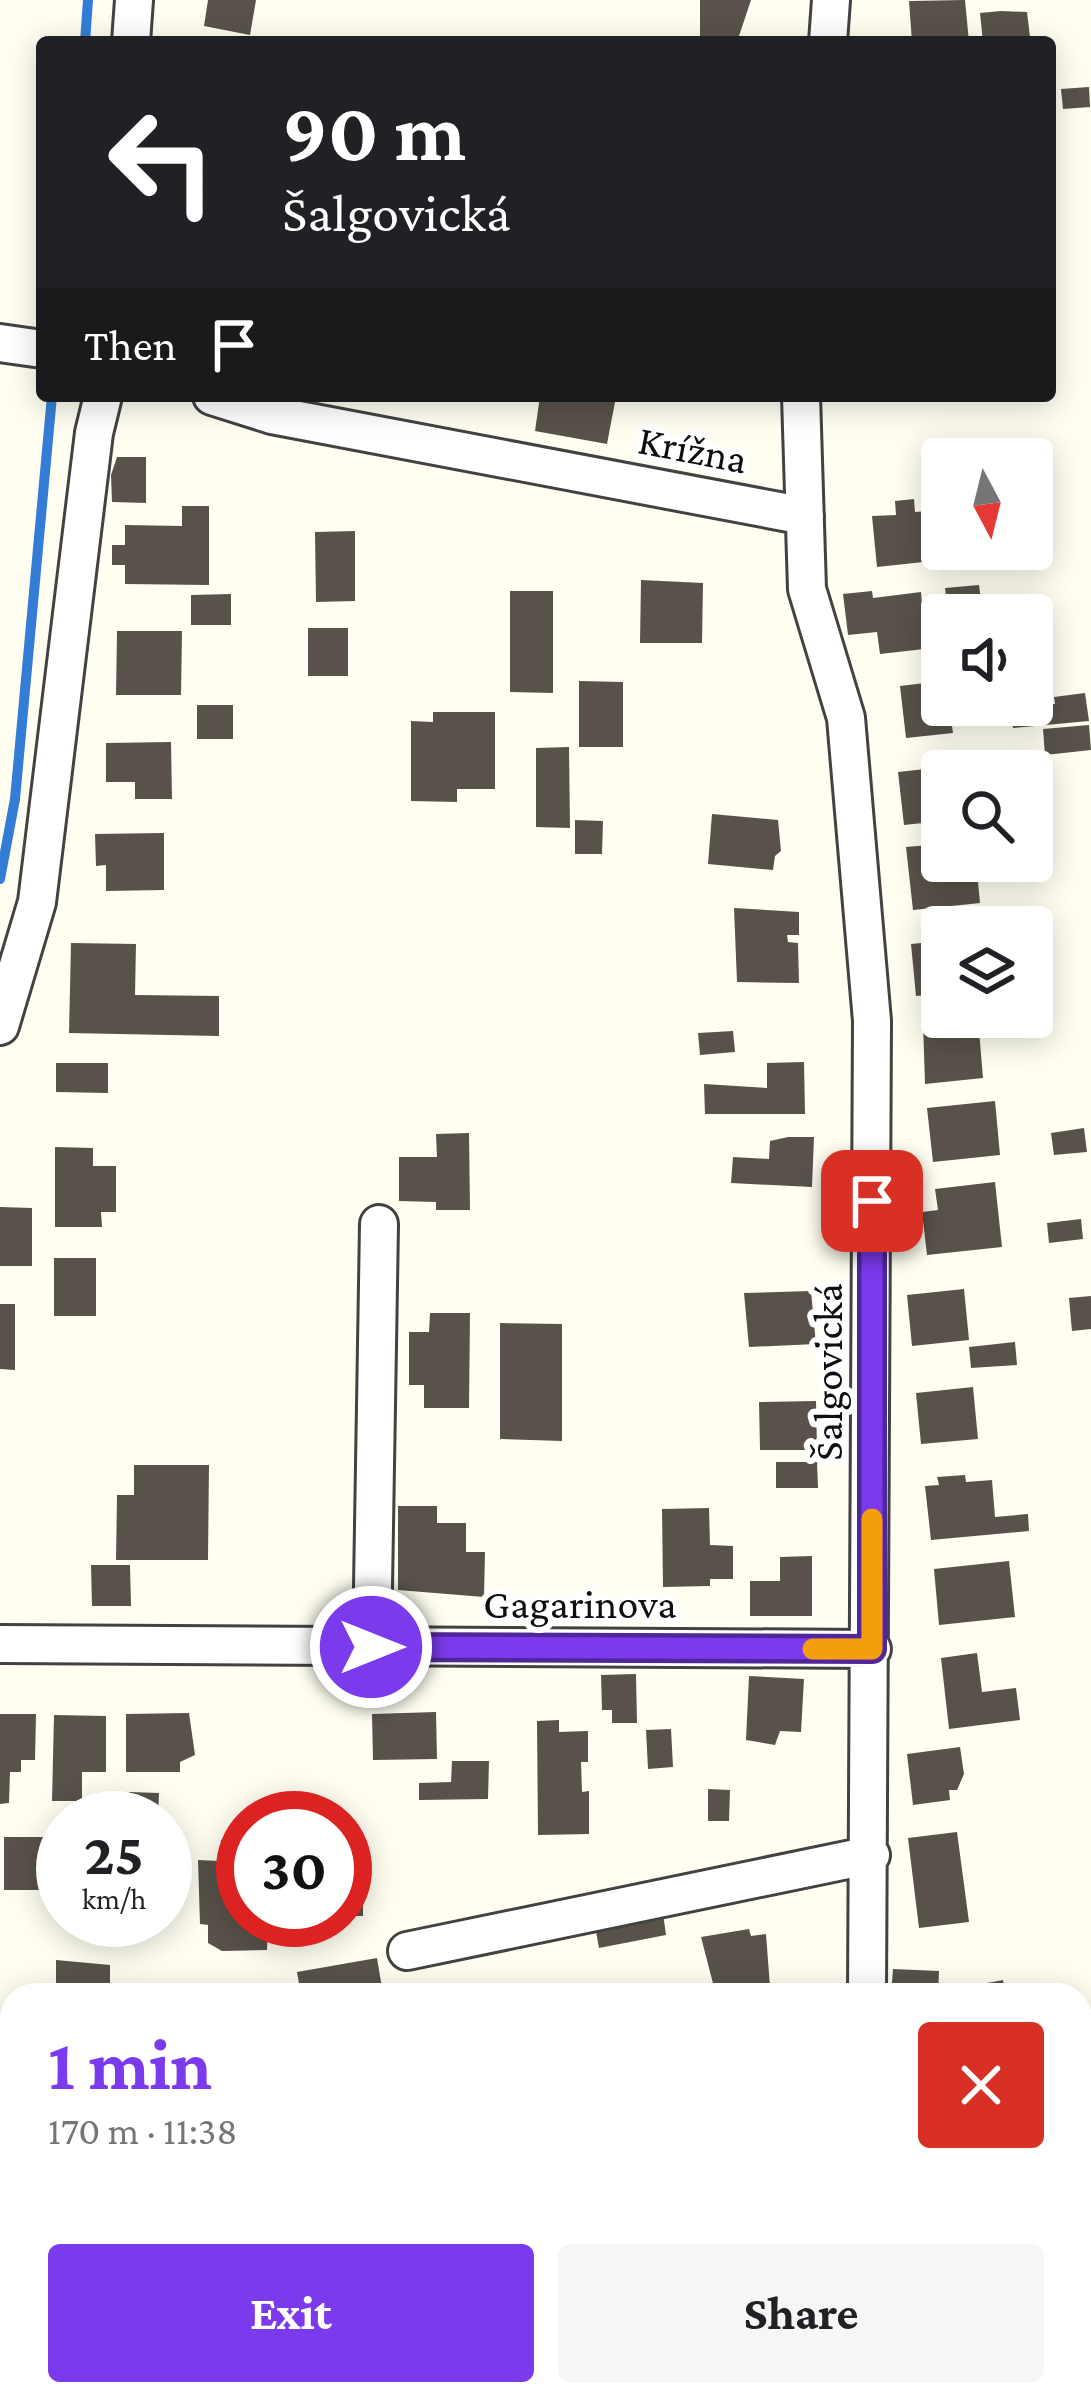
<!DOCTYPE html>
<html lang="en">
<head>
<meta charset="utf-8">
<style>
  :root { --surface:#fff; --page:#f6f6f6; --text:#202124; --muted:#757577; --accent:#7c3aed }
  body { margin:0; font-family:"Crimson Pro",serif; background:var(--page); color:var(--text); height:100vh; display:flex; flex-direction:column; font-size:45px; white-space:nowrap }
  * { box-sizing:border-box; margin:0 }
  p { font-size:39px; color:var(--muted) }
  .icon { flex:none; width:66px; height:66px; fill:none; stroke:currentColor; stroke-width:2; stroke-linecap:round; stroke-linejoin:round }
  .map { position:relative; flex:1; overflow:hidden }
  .side { position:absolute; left:0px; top:1983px; width:1092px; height:423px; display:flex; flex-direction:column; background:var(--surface); border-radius:36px 36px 0 0; box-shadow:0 6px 30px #0003 }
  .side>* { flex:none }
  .guide { position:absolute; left:36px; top:36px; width:1020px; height:366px; border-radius:12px; box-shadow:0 6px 30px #0003; background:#202124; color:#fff; overflow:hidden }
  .needle { width:78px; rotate:173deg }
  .controls { position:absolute; left:921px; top:438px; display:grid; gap:24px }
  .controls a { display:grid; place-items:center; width:132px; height:132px; border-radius:12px; background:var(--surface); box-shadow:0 6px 30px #0003; font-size:60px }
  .speed { position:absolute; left:36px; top:1791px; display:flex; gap:24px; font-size:60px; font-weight:700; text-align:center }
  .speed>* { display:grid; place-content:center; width:156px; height:156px; border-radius:50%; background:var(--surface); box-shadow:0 6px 30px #0003; line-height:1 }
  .speed small { font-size:30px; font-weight:400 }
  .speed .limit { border:18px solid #d22; background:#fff; color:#111 }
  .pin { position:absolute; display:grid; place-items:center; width:102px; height:102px; color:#fff; margin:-51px; border-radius:24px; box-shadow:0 6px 18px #0006 }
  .me { position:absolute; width:132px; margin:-66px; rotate:90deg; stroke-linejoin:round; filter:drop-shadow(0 0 9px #0008) }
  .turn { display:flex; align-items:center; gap:42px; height:252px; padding:0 48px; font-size:54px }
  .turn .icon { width:156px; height:156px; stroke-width:2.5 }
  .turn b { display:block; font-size:84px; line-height:102px }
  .then { display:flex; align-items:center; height:114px; padding:0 48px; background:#0003; gap:24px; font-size:45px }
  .round { display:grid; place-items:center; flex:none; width:126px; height:126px; border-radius:12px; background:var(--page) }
  .overview { display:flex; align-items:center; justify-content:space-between; height:204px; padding:0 48px }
  h1 { font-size:72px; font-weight:700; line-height:90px; color:var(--accent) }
  .cta { display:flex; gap:24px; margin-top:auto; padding:24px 48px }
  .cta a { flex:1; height:138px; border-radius:12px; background:var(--accent); color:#fff; font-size:48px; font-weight:700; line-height:138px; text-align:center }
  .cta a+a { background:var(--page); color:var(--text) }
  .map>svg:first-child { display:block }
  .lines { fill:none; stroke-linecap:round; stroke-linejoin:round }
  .stream { stroke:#347dd6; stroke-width:10 }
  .building { fill:#58524a }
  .street-casing { stroke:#424242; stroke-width:42 }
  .street { stroke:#fff; stroke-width:36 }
  .route-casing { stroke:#51269a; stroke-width:30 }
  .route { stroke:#7c3aed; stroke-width:21 }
  .slow { stroke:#f59e0b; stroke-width:21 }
  .labels { text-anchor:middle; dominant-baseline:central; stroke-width:12; stroke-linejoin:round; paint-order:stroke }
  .street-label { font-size:42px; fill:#0f0f0f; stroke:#fff }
</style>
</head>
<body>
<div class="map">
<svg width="1091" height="2405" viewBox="0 0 1091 2405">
  <rect width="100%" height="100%" fill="#fffef1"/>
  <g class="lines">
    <!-- stream -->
    <path class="stream" d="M 85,42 L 88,0
      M 0,879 L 15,799 L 52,396"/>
  </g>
  <!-- building -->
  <path class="building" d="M 208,0 L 256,0 L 250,35 L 204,26 Z
    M 700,0 L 751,0 L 737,42 L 700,36 Z
    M 965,0 L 969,42 L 912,42 L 909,1 Z
    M 1001,11 L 1027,12 L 1030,37 L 983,42 L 980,13 Z
    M 1089,87 L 1090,107 L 1063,109 L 1061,89 Z
    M 540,396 L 615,402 L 607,444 L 535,431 Z
    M 117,457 L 146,457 L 146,503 L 112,502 L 111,475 Z
    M 914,499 L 915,512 L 928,511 L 933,561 L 877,567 L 872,516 L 896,515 L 895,501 Z
    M 182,506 L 209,506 L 209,585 L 125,584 L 125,565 L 112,565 L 112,545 L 125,545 L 125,525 L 182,526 Z
    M 355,531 L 355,601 L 316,602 L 315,532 Z
    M 641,580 L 703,583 L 702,643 L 640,643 Z
    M 979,585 L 983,615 L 948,615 L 945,588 Z
    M 510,591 L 553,591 L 553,693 L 510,692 Z
    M 872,591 L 873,598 L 921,592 L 923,618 L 942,616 L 942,647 L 880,654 L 877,632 L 848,635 L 843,594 Z
    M 231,594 L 231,625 L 191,625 L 191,595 Z
    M 308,628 L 348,628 L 348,676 L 308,676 Z
    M 117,631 L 182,631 L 181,695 L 116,695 Z
    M 579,681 L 623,682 L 623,747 L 579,747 Z
    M 942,681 L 942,705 L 964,705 L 967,724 L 952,726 L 953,733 L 906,738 L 900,686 Z
    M 1085,693 L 1089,721 L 1013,728 L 1011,709 L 1055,704 L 1054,697 Z
    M 197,705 L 233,705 L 233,739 L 197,739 Z
    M 433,712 L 495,712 L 495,789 L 457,789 L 457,802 L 411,801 L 411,721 L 433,722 Z
    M 1089,725 L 1091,750 L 1045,755 L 1043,729 Z
    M 171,742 L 172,799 L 135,799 L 135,782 L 106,782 L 106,743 Z
    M 569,747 L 570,828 L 536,827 L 536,748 Z
    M 953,766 L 954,771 L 942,771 L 942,821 L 904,825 L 898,772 Z
    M 712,814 L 778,820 L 781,851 L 775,856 L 773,870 L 708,864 Z
    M 575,820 L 603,821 L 602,854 L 575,854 Z
    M 164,833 L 164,890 L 106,891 L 106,865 L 96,866 L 95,834 Z
    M 942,844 L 942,861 L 976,861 L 980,903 L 913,910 L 906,847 Z
    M 734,908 L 799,912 L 799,935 L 787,935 L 788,942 L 798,943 L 799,983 L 737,982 Z
    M 942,941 L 942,994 L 916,996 L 911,944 Z
    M 71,943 L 136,944 L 135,995 L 219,996 L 219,1036 L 69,1033 Z
    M 978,1018 L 983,1078 L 925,1084 L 923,1023 Z
    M 733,1031 L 735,1052 L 700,1055 L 698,1033 Z
    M 804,1062 L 805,1114 L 705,1114 L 704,1084 L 767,1088 L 767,1063 Z
    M 56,1063 L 108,1063 L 108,1093 L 56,1092 Z
    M 995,1101 L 1000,1155 L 933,1162 L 927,1108 Z
    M 1084,1128 L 1087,1152 L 1054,1155 L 1051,1133 Z
    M 469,1133 L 470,1210 L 436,1210 L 436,1202 L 399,1201 L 399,1157 L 437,1157 L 436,1134 Z
    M 788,1137 L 814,1137 L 812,1187 L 731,1183 L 733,1157 L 769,1159 L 770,1141 Z
    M 55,1147 L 93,1148 L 93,1166 L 116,1166 L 116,1212 L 101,1212 L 102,1227 L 55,1227 Z
    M 995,1182 L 1002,1247 L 927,1255 L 922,1212 L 938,1210 L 935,1189 Z
    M 0,1207 L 32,1208 L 32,1266 L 0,1266 Z
    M 1081,1219 L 1083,1239 L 1049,1243 L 1047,1223 Z
    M 54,1258 L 96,1258 L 96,1316 L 54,1316 Z
    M 964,1289 L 969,1340 L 912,1346 L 907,1295 Z
    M 811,1291 L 816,1344 L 749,1347 L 744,1293 Z
    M 1091,1296 L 1091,1329 L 1072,1331 L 1069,1298 Z
    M 0,1304 L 15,1304 L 15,1370 L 0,1369 Z
    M 430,1313 L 470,1313 L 469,1408 L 424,1408 L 424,1385 L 409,1385 L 409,1332 L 429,1332 Z
    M 500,1323 L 562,1324 L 562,1441 L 500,1439 Z
    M 1015,1342 L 1017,1365 L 971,1368 L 969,1347 Z
    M 973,1387 L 978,1439 L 921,1444 L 916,1393 Z
    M 816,1401 L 817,1450 L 760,1450 L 759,1402 Z
    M 776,1462 L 817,1462 L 818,1488 L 776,1488 Z
    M 134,1465 L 209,1465 L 208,1560 L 116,1560 L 117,1495 L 134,1495 Z
    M 965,1475 L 966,1482 L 992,1480 L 995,1517 L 1028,1514 L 1029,1531 L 931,1540 L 925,1486 L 939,1485 L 937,1477 Z
    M 398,1506 L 437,1506 L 437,1523 L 466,1523 L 466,1552 L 485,1552 L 484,1597 L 398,1590 Z
    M 709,1508 L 710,1545 L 733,1546 L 733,1579 L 710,1579 L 710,1586 L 663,1587 L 662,1509 Z
    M 812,1556 L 812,1616 L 750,1616 L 750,1581 L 780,1581 L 780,1557 Z
    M 1009,1561 L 1015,1617 L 939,1625 L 934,1569 Z
    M 91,1565 L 130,1565 L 131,1606 L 92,1606 Z
    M 977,1653 L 982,1692 L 1016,1688 L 1020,1720 L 949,1729 L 941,1658 Z
    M 636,1674 L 637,1723 L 612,1723 L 612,1710 L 602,1710 L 601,1675 Z
    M 749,1676 L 804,1679 L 801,1732 L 780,1731 L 775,1745 L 746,1740 Z
    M 436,1712 L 437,1759 L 373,1760 L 372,1714 Z
    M 189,1713 L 195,1755 L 180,1762 L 180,1772 L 126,1772 L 126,1714 Z
    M 0,1714 L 36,1714 L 35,1760 L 21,1760 L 21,1772 L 10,1772 L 9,1803 L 0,1804 Z
    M 54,1715 L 106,1716 L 106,1772 L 82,1772 L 82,1801 L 52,1801 Z
    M 559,1720 L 559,1732 L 588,1731 L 588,1762 L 581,1762 L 582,1792 L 589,1791 L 589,1834 L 538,1835 L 537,1721 Z
    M 671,1729 L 673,1767 L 648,1769 L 646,1730 Z
    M 960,1747 L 964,1774 L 957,1790 L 949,1790 L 950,1800 L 913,1805 L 907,1754 Z
    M 452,1761 L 489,1761 L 488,1799 L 419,1800 L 419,1783 L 451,1782 Z
    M 708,1789 L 730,1790 L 729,1821 L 708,1821 Z
    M 129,1792 L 159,1793 L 158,1818 L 128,1818 Z
    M 957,1832 L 969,1922 L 919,1928 L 908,1838 Z
    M 4,1837 L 47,1837 L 46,1890 L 4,1890 Z
    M 221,1840 L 243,1841 L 243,1920 L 268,1920 L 267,1950 L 222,1951 L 208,1943 L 208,1925 L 200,1924 L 198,1860 L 220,1861 Z
    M 353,1858 L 353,1890 L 363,1890 L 363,1916 L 345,1916 L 345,1859 Z
    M 663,1913 L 666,1935 L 599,1948 L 595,1926 Z
    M 749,1929 L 751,1936 L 766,1934 L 770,1987 L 716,1995 L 701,1937 Z
    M 377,1958 L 383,1994 L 301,1995 L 297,1972 Z
    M 56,1960 L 110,1965 L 110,1995 L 56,1995 Z
    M 893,1969 L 939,1971 L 938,1995 L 891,1995 Z
    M 1003,1980 L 1006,1995 L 978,1995 L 976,1985 Z
    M 0,2156 L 12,2156 L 12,2265 L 0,2265 Z
    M 25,2394 L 57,2394 L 60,2405 L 29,2405 Z
    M 420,2394 L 479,2394 L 504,2398 L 504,2405 L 433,2405 L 434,2399 Z
    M 803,2394 L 854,2394 L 856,2405 L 805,2405 Z
    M 928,2394 L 956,2394 L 958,2405 L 930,2405 Z
    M 962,2394 L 1035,2394 L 1036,2405 L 963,2405 Z"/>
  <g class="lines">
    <defs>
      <path id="street" d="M 131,42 L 134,0
        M 828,42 L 831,0
        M 0,343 L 42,349
        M 212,396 L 272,415 L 805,516
        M 801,396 L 807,589 L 846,718 L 872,1021 L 867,1995
        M 0,1026 L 37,902 L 94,433 L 103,396
        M 0,1644 L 872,1649
        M 372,1647 L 379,1224
        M 407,1951 L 871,1855
        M 249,2394 L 249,2405
        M 758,2405 L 761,2394"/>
    </defs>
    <!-- street casing -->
    <use href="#street" class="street-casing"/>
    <!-- street -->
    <use href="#street" class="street"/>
  </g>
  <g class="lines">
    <defs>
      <path id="route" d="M 371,1647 L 872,1649 L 872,1201"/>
    </defs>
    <!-- route casing -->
    <use href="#route" class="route-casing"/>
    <!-- route -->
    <use href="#route" class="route"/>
    <!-- slow -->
    <path class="slow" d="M 813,1649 L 872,1649 L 872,1519"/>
  </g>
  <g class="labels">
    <!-- street labels -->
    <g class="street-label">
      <text transform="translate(693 449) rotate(11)">Krížna</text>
      <text transform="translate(827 1372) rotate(-90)">Šalgovická</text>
      <text x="580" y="1603">Gagarinova</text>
    </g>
  </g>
</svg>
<div class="controls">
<a><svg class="needle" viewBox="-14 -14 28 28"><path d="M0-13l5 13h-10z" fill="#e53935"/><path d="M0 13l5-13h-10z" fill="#757577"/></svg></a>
<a><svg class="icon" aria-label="sound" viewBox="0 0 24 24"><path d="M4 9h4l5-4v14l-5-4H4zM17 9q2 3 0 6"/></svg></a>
<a><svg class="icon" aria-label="search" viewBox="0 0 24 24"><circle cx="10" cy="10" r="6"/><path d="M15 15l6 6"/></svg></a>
<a><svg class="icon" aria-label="layers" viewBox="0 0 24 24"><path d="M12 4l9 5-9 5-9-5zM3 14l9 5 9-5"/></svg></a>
</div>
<div class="speed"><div>25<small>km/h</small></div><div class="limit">30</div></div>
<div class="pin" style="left:872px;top:1201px;background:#d93025"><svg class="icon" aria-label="arrive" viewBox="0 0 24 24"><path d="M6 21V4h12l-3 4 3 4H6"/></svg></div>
<svg class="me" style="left:371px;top:1647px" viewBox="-20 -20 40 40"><circle r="17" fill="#7c3aed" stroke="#fff" stroke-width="3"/><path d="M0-11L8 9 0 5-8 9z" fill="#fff"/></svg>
<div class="guide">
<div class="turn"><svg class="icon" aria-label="left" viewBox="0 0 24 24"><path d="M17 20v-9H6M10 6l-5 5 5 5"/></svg><div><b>90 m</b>Šalgovická</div></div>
<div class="then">Then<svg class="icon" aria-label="arrive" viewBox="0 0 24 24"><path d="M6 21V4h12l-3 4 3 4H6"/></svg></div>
</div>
<section class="side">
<div class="overview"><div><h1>1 min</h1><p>170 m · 11:38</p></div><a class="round" style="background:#d93025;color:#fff"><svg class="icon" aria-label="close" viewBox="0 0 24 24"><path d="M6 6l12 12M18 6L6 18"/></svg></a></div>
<div class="cta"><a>Exit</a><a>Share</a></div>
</section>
</div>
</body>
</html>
